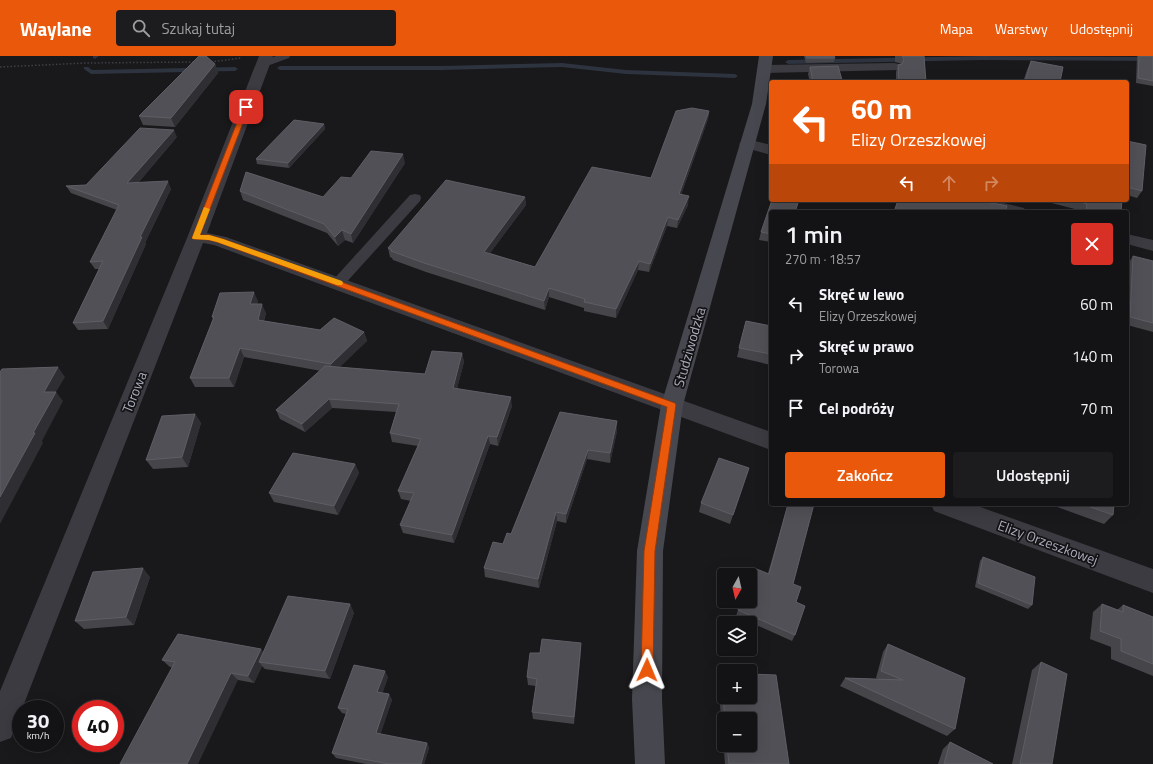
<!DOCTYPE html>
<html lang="pl">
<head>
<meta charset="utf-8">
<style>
  :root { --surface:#131214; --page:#1c1b1d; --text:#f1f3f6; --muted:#9d9ea0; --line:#323234; --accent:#ea580c }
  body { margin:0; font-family:"Titillium Web",sans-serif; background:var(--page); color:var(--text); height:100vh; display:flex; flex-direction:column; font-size:15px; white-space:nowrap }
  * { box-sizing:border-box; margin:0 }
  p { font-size:13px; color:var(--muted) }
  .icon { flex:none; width:22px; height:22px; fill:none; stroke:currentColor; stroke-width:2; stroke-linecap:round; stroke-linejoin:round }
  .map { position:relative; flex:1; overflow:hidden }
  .sheet { position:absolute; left:769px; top:154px; width:360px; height:296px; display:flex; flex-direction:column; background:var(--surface); border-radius:4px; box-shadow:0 4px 16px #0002,0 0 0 1px var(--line) }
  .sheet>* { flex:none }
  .hud { position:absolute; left:769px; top:24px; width:360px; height:122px; border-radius:4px; box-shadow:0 4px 16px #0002,0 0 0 1px var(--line); background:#ea580c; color:#fff; overflow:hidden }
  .needle { width:26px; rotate:188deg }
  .controls { position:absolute; left:717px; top:512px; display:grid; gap:8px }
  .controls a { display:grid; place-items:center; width:40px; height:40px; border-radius:4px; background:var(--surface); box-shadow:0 4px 16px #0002,0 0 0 1px var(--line); font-size:20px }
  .speed { position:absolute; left:12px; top:644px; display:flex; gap:8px; font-size:20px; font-weight:700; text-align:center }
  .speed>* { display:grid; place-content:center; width:52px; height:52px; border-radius:50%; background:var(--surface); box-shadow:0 4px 16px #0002,0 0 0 1px var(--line); line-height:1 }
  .speed small { font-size:10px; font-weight:400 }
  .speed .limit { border:6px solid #d22; background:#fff; color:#111 }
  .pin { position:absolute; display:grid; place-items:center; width:34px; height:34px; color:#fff; margin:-17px; border-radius:8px; box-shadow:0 2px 6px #0006 }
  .me { position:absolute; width:44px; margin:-22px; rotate:1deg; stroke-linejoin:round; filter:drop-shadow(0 0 3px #0008) }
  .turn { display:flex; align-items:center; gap:14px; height:84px; padding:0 16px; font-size:18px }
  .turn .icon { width:52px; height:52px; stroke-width:2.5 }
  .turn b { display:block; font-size:28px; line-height:34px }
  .lanes { display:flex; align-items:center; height:38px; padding:0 16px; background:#0003; justify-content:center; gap:20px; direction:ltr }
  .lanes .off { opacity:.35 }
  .round { display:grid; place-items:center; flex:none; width:42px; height:42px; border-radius:4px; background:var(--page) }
  .overview { display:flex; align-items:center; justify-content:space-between; height:68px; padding:0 16px }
  h1 { font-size:24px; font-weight:600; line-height:30px }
  .cta { display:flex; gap:8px; margin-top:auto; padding:8px 16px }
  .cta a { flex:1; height:46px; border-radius:4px; background:var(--accent); color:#fff; font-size:16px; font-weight:600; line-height:46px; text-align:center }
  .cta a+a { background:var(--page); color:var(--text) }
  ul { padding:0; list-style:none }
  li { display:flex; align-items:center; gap:12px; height:52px; padding:0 16px }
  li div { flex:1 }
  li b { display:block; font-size:15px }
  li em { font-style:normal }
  header { display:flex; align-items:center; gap:24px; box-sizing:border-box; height:56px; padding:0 20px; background:var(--accent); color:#fff }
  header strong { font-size:19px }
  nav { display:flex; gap:22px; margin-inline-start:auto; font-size:14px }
  .search { width:280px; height:36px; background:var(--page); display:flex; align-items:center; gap:10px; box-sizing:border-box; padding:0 14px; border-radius:4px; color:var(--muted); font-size:15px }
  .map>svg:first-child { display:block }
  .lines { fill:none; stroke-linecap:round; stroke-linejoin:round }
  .stream { fill:#2d333f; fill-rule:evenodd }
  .path { stroke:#3f3f46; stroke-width:1.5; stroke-dasharray:1.5 2; stroke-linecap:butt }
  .lane { fill:#3b3b41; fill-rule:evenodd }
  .street { fill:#3b3b41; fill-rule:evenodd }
  .secondary { fill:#47474f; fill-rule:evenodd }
  .wall { fill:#46454a; fill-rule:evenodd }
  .shaded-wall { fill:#2f2e32 }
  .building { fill:#505056; stroke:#5e5e66 }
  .route { fill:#ea580c; stroke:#983908 }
  .slow { fill:#f59e0b }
  .labels { text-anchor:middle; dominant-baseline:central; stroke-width:3.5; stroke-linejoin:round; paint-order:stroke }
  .street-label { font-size:14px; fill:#aaabba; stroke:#131315 }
</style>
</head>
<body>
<header>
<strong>Waylane</strong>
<div class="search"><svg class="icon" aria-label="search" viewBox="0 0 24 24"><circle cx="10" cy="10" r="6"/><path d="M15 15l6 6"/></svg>Szukaj tutaj</div>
<nav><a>Mapa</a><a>Warstwy</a><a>Udostępnij</a></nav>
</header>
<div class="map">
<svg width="1153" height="708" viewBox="0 0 1153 708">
  <rect width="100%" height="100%" fill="#19181a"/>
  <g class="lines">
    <!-- stream -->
    <path class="stream" d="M 93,0 L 99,0 L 95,3 L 93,2 Z
      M 983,0 L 1153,1 L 1153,5 L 983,4 L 788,8 L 785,6 L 788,4 Z
      M 562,7 L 626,14 L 735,18 L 738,20 L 735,22 L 626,18 L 562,11 L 442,14 L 280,14 L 277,12 L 280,10 L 442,10 Z
      M 84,11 L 88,11 L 92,14 L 235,11 L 238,13 L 235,15 L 91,18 L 84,13 Z"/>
    <!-- path -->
    <path class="path" d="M 211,6 L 241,2
      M 0,11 L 86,7 L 196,6"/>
    <!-- lane -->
    <path class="lane" d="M 276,0 L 290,0 L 289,2 L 267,10 L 263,11 L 258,8 L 259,6 Z
      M 415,138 L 420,139 L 421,142 L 420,145 L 343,230 L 338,232 L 333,230 L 331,227 L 333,224 L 410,139 Z"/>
    <!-- street -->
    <path class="street" d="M 259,0 L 273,0 L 207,177 L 226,181 L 771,376 L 771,394 L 214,189 L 203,187 L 15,671 L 11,682 L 0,686 L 0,635 L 187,182 Z
      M 894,7 L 899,8 L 901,11 L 899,14 L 765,17 L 760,16 L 758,13 L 760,10 L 765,9 Z
      M 747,83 L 771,89 L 771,99 L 742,91 L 739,88 L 742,85 Z
      M 963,144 L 991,144 L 1024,152 L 1026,156 L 998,156 L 965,148 Z
      M 1127,178 L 1153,184 L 1153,195 L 1127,188 Z
      M 931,448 L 972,448 L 1153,513 L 1153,537 L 934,455 Z"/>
    <!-- secondary -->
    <path class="secondary" d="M 759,0 L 773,0 L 766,48 L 683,349 L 663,495 L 662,643 L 665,708 L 635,708 L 632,643 L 637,495 L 661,349 L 752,48 Z"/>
  </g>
  <!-- wall -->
  <path class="wall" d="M 804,0 L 834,0 L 835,2 L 834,6 L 806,7 Z
    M 895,0 L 924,0 L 926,26 L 896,26 L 896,16 L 898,9 L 901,8 L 899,7 L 895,6 Z
    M 1137,0 L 1153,0 L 1153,30 L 1136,27 Z
    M 1031,5 L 1060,26 L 1023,26 L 1027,14 Z
    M 215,8 L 218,17 L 175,71 L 143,69 L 139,60 Z
    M 810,11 L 842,26 L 810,26 L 808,18 Z
    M 709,55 L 708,63 L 681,139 L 688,149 L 677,172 L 667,170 L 649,216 L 638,214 L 616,262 L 584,255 L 584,252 L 549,241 L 545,254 L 426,216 L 393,204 L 392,202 L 390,201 L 388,192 L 525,141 L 526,149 L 490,197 L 535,211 L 651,122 Z
    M 324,68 L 325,73 L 289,112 L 257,108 L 256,103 Z
    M 177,81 L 138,127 L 171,133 L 145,187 L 146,188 L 108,273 L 78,274 L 73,267 L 99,213 L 95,213 L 90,206 L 117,154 L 71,137 L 66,130 L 86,129 Z
    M 1127,85 L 1142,135 L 1137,142 L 1127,139 Z
    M 405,107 L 353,187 L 345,184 L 338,190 L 327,177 L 243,144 L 240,135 L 323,141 L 351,122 Z
    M 997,144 L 1008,144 L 1007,146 Z
    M 1040,144 L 1122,144 L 1121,156 L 1083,156 L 1083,155 L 1067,151 Z
    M 771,156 L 771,186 L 759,184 L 761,176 Z
    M 1133,200 L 1153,205 L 1153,276 L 1127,269 L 1127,226 L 1128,208 Z
    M 258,245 L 257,248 L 266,257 L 264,265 L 320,274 L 364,276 L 367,285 L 339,311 L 425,318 L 462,297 L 464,306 L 457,332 L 512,350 L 498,390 L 490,388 L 454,487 L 403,477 L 400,469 L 411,445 L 401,443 L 398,435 L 418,390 L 392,386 L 390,377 L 396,356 L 332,352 L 305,376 L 280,363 L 276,354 L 321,315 L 244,301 L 234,331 L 195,331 L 190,322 L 213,263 L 212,261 Z
    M 746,265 L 771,270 L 771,309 L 737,301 Z
    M 560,356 L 617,365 L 617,375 L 610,407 L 587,403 L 566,467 L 557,465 L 539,532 L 485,521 L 484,512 L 511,478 Z
    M 195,358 L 201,367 L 188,411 L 153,413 L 146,404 Z
    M 355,408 L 359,417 L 338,459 L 274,446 L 269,437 Z
    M 749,412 L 730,468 L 699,456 L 701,447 Z
    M 788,448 L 814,448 L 793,528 L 796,546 L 795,579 L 792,585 L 736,560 L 741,545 L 768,517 Z
    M 1049,448 L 1114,448 L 1113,459 L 1104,468 Z
    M 983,501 L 1032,549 L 1028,553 L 975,531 L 980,505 Z
    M 150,521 L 134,569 L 84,573 L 75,565 Z
    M 350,548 L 354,557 L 330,623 L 265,613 L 262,610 L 254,627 L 170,611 L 162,604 L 263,596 Z
    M 1102,548 L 1117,554 L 1123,549 L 1153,561 L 1153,620 L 1111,603 L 1111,591 L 1090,583 L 1093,556 Z
    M 581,587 L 581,595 L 574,668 L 533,663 L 532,656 L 536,630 L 528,629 L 527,621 L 540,597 Z
    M 888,588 L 955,673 L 947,680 L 840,630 L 845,622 L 878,623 L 876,622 L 883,596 Z
    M 1041,606 L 1052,708 L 1012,708 L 1032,614 Z
    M 721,617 L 789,708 L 725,708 L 718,625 ZM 724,663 L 750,663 L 750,689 L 724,689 Z
    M 388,621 L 382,637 L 389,638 L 392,644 L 380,678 L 427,687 L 429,692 L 424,708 L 366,708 L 336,702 L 332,697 L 346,658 L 342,657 L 338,652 Z
    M 950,686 L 993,708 L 938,708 L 943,693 Z"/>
  <!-- shaded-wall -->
  <path class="shaded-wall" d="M 215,8 L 218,17 L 175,71 L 171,62 Z
    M 709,55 L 708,63 L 678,147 L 679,138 Z
    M 324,68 L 325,73 L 289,112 L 288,107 Z
    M 174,74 L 177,81 L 131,135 L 127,127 Z
    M 403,98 L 405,107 L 353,187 L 351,178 Z
    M 168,125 L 171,133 L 145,187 L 146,188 L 108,273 L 103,265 L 140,181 Z
    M 689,140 L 688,149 L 677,172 L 678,164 Z
    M 525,141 L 526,149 L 485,204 L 484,196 Z
    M 668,161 L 667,170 L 649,216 L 650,208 Z
    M 342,174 L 345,184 L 338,190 L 335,181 Z
    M 639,205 L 638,214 L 616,262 L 616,253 Z
    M 549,232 L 549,241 L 545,254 L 544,245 Z
    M 254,236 L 258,245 L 254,257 L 250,248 Z
    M 262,248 L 266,257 L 261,273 L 258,264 Z
    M 364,276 L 367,285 L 334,317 L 331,308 Z
    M 240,292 L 244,301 L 234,331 L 229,322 Z
    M 462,297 L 464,306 L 455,340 L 453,332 Z
    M 58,311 L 65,321 L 56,336 L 63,345 L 42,385 L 43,387 L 0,468 L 0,441 L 33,377 L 44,336 Z
    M 511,341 L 512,350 L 498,390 L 497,381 Z
    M 329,343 L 332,352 L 305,376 L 302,368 Z
    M 195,358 L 201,367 L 188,411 L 182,401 Z
    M 617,365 L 617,375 L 610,407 L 610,397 Z
    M 488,380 L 490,388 L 454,487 L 452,479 Z
    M 588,394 L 587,403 L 566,467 L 566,458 Z
    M 355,408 L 359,417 L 338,459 L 334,450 Z
    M 556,456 L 557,465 L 539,532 L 538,523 Z
    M 143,512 L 150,521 L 134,569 L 126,561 Z
    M 350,548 L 354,557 L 330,623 L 325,615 Z
    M 581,587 L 581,595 L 574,668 L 574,661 Z
    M 261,593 L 267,601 L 259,606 L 262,610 L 254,627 L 248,620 Z
    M 385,615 L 388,621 L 381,642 L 377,636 Z
    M 231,617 L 238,624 L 198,708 L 187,708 Z
    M 389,638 L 392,644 L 379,683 L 376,677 Z
    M 427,687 L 429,692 L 424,708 L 421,708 Z"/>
  <!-- building -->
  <path class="building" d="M 199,0 L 206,0 L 215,8 L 171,62 L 139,60 Z
    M 806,0 L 834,0 L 835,2 L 807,2 Z
    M 902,0 L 924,0 L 926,26 L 899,26 L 898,9 L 902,8 L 904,3 Z
    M 1139,0 L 1153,0 L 1153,25 L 1138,22 Z
    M 1031,5 L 1063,11 L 1060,26 L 1025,26 Z
    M 838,10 L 842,24 L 842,26 L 813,26 L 810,11 Z
    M 692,52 L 709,55 L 679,138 L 689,140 L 678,164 L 668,161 L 650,208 L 639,205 L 616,253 L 584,246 L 585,243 L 549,232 L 544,245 L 424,207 L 391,195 L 392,194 L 388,192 L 446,124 L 525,141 L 484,196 L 535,211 L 592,111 L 651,122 L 676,55 Z
    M 294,64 L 324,68 L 288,107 L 256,103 Z
    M 140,72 L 174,74 L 127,127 L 168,125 L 140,181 L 142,181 L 103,265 L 73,267 L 103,205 L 90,206 L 119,149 L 66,130 L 86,129 Z
    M 1127,85 L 1146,89 L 1142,135 L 1127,131 Z
    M 371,95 L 403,98 L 351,178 L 342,174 L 335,181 L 324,168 L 240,135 L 246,116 L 323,141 L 341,121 L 351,122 Z
    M 772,144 L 799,144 L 795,156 L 771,156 L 771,178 L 761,176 Z
    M 898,144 L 977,144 L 1007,150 L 1005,156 L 894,156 Z
    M 1074,144 L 1122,144 L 1121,156 L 1086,156 L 1087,148 Z
    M 1133,200 L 1153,205 L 1153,267 L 1130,261 Z
    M 254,236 L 250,248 L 262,248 L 258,264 L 320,274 L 334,262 L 364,276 L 331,308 L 240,292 L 229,322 L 190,322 L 214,261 L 212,261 L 220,237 Z
    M 746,265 L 771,270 L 771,298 L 739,292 Z
    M 432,295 L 462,297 L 453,332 L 511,341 L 497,381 L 488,380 L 452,479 L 400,469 L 414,437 L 398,435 L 421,383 L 390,377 L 399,348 L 329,343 L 302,368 L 276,354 L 325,310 L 425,318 Z
    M 58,311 L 44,336 L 56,336 L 33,377 L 35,377 L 0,441 L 0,316 L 2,313 Z
    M 560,356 L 617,365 L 610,397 L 588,394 L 566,458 L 556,456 L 538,523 L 484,512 L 493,486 L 503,488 L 507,477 L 511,478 Z
    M 195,358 L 182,401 L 146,404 L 162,360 Z
    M 293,397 L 355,408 L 334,450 L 269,437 Z
    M 719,402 L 749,412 L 733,459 L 701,447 Z
    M 788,448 L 814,448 L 793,528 L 801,531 L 796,546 L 805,550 L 795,579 L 738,554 L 741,545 L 750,545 L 750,522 L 754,512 L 769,518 Z
    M 1082,448 L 1114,448 L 1113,459 Z
    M 983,501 L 1035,521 L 1032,549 L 978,527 Z
    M 143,512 L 126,561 L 75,565 L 93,516 Z
    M 288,540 L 350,548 L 325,615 L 259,606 Z
    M 1102,548 L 1123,556 L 1123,549 L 1153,561 L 1153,608 L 1121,595 L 1121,583 L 1100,575 Z
    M 178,578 L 261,593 L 248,620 L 231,617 L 187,708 L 120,708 L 175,606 L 162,604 Z
    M 542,583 L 581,587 L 574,661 L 532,656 L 537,623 L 527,621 L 530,597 L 540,597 Z
    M 888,588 L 965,622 L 955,673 L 845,622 L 903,624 L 881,615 Z
    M 1041,606 L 1067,618 L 1052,708 L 1020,708 Z
    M 354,609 L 385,615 L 377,636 L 389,638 L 376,677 L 427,687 L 421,708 L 389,708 L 332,697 L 348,653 L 338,652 Z
    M 721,617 L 724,617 L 724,641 L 750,641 L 750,618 L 776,619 L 789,708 L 729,708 L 727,689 L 750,689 L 750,663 L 725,663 Z
    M 950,686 L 993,708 L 944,708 Z"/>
  <!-- route -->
  <path class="route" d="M 246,49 L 249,51 L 200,179 L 209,179 L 223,183 L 675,347 L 676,349 L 655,495 L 653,614 L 652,618 L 647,619 L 643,618 L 641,614 L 644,495 L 667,351 L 217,186 L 209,184 L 193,183 L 192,182 L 243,51 Z"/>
  <!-- slow -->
  <path class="slow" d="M 204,151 L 210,153 L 200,179 L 209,179 L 223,183 L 342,225 L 343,227 L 342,229 L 337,229 L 217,186 L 209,184 L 193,183 L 192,182 Z"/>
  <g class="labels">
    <!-- street labels -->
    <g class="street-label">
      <text transform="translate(689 291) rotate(-74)">Studziwodzka</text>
      <text transform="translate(134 336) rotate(-68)">Torowa</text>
      <text transform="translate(1048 486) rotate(20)">Elizy Orzeszkowej</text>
    </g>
  </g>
</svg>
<div class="controls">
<a><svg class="needle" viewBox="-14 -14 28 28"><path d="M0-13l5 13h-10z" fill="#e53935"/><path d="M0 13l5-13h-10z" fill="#9d9ea0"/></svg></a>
<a><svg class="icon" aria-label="layers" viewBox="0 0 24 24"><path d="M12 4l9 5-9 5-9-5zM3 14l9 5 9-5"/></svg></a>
<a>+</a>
<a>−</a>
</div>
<div class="speed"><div>30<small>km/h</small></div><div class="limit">40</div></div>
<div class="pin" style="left:246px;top:51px;background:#d93025"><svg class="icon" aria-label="arrive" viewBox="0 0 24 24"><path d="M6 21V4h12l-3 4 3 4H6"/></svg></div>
<svg class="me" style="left:647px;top:614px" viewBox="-20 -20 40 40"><path d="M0-17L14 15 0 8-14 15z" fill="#ea580c" stroke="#fff" stroke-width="4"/></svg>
<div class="hud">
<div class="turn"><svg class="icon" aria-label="left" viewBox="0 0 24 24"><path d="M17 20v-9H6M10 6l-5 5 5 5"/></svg><div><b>60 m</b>Elizy Orzeszkowej</div></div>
<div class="lanes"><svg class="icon" aria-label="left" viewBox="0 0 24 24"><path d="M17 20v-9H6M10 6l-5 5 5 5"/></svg><svg class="icon off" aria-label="ahead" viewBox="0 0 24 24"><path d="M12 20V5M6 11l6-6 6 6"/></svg><svg class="icon off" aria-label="right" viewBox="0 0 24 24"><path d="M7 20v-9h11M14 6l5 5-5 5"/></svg></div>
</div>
<section class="sheet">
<div class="overview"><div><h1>1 min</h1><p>270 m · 18:57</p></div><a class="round" style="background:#d93025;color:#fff"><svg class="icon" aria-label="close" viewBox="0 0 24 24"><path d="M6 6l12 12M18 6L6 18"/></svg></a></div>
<ul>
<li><svg class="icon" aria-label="left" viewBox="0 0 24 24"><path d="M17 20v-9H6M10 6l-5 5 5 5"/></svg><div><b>Skręć w lewo</b><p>Elizy Orzeszkowej</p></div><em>60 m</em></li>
<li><svg class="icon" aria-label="right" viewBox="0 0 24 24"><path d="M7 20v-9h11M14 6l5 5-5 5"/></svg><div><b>Skręć w prawo</b><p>Torowa</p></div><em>140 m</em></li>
<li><svg class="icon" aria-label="arrive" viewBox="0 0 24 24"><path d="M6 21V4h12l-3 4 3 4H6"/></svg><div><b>Cel podróży</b></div><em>70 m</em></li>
</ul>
<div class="cta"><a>Zakończ</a><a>Udostępnij</a></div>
</section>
</div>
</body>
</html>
